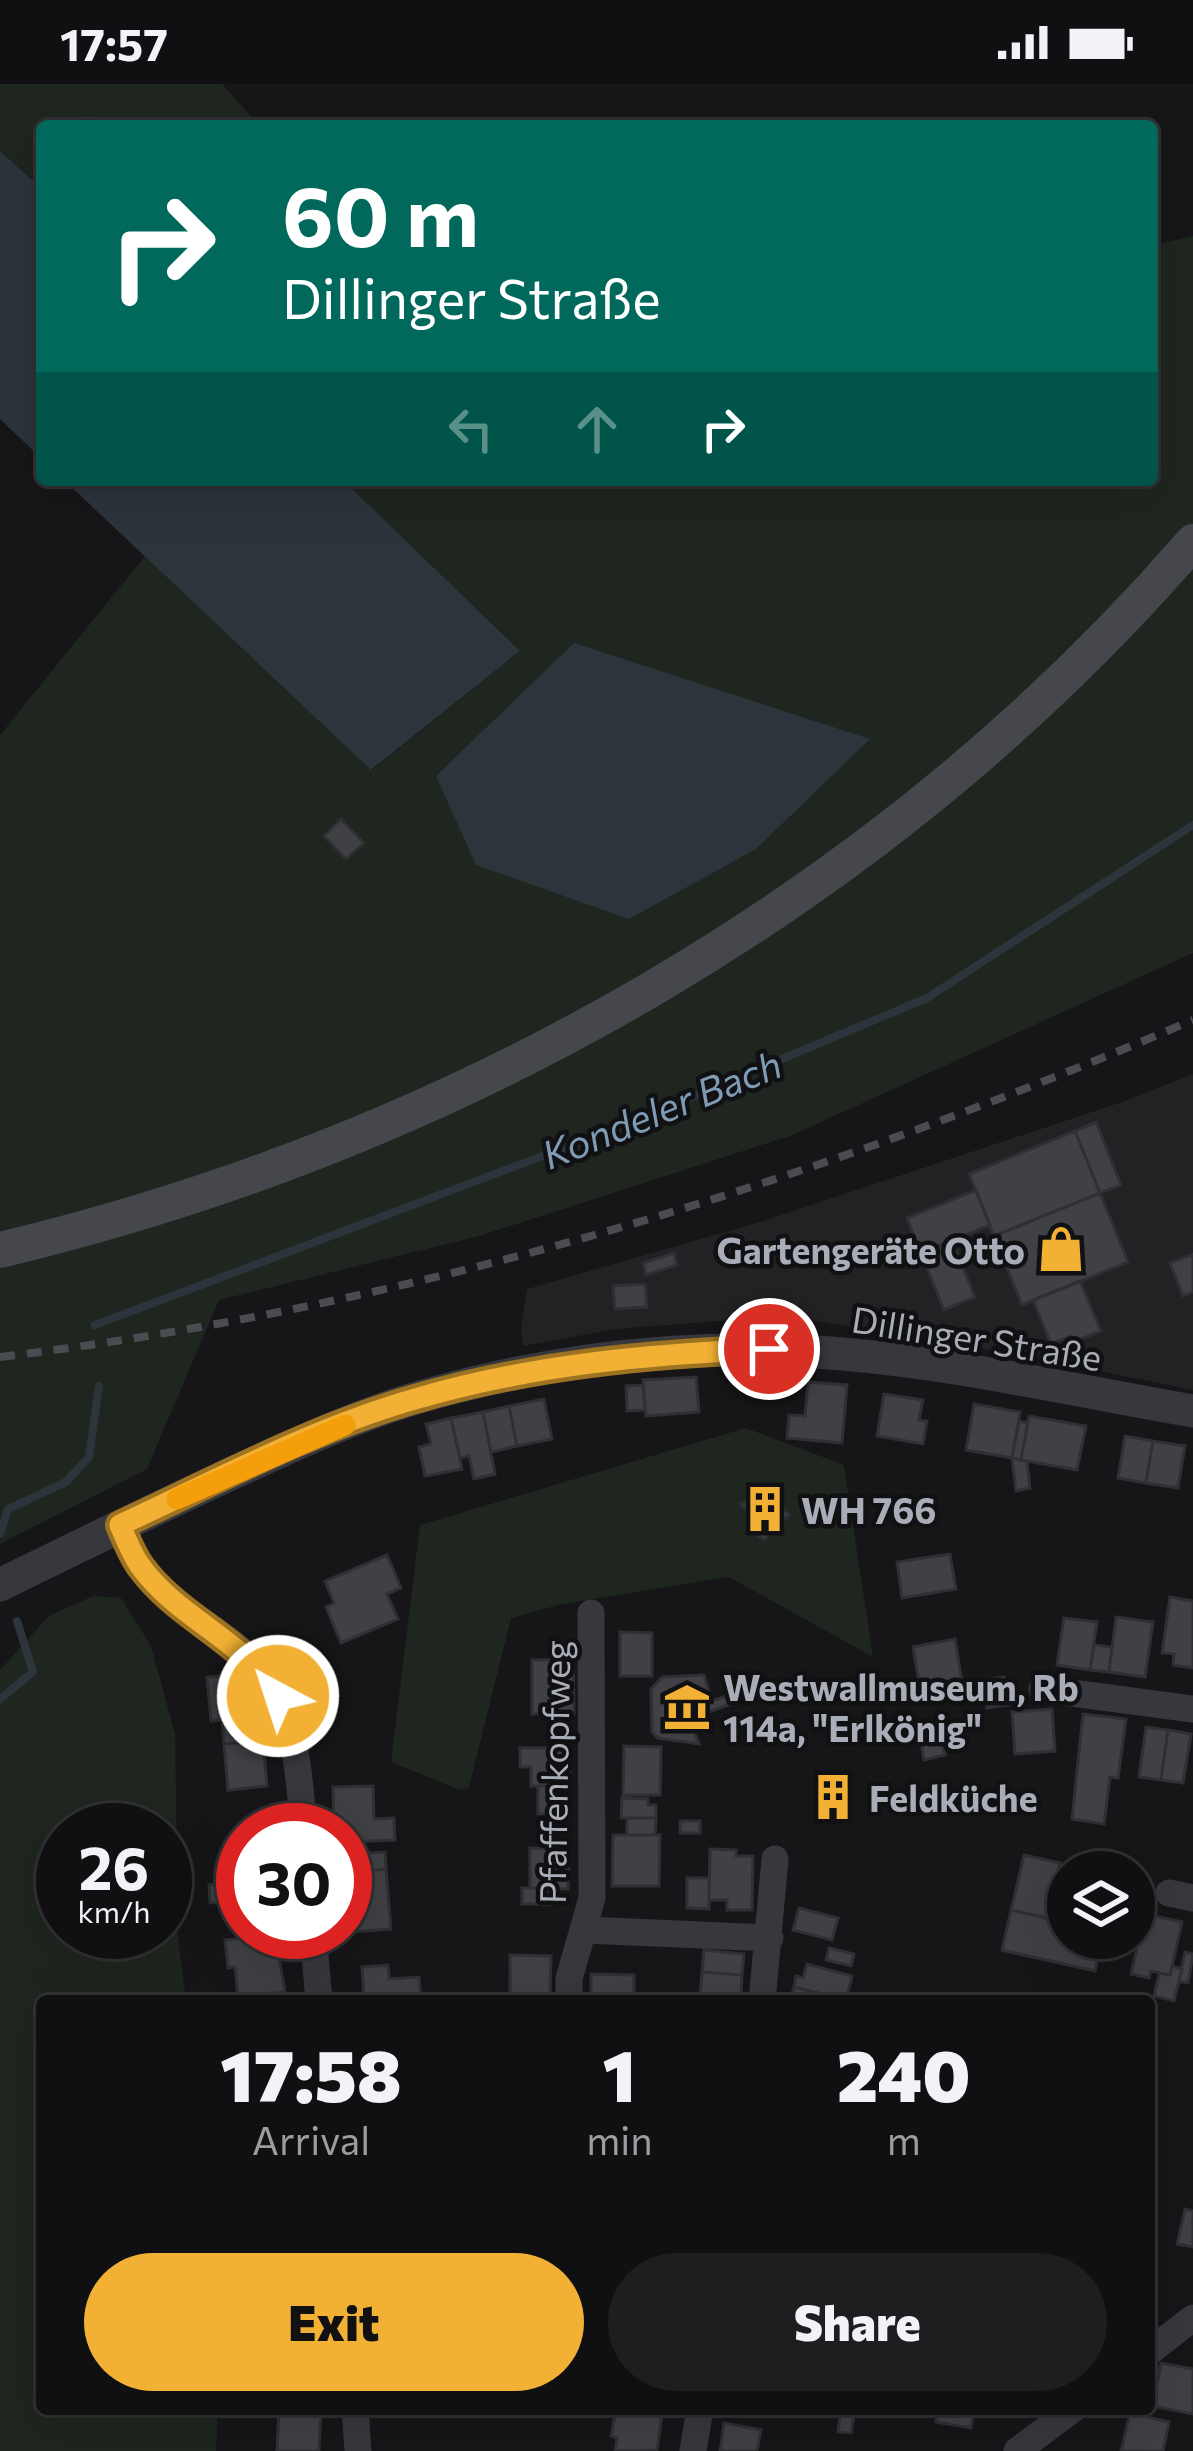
<!DOCTYPE html>
<html lang="en">
<head>
<meta charset="utf-8">
<style>
  :root { --surface:#101012; --page:#1e1e20; --text:#f1f3f6; --muted:#9c9d9f; --line:#303032; --accent:#f2b134 }
  body { margin:0; font-family:Commissioner,sans-serif; background:var(--page); color:var(--text); height:100vh; display:flex; flex-direction:column; font-size:45px; white-space:nowrap }
  * { box-sizing:border-box; margin:0 }
  p { font-size:39px; color:var(--muted) }
  .icon { flex:none; width:66px; height:66px; fill:none; stroke:currentColor; stroke-width:2; stroke-linecap:round; stroke-linejoin:round }
  .map { position:relative; flex:1; overflow:hidden }
  .sheet { position:absolute; left:36px; top:1911px; width:1119px; height:420px; display:flex; flex-direction:column; background:var(--surface); border-radius:12px; box-shadow:0 12px 48px #0002,0 0 0 3px var(--line) }
  .sheet>* { flex:none }
  .banner { position:absolute; left:36px; top:36px; width:1122px; height:366px; border-radius:12px; box-shadow:0 12px 48px #0002,0 0 0 3px var(--line); background:#00695c; color:#fff; overflow:hidden }
  .fabs { position:absolute; left:1047px; top:1767px; display:grid; gap:24px }
  .fabs a { display:grid; place-items:center; width:108px; height:108px; border-radius:50%; background:var(--surface); box-shadow:0 12px 48px #0002,0 0 0 3px var(--line); font-size:60px }
  .speed { position:absolute; left:36px; top:1719px; display:flex; gap:24px; font-size:60px; font-weight:700; text-align:center }
  .speed>* { display:grid; place-content:center; width:156px; height:156px; border-radius:50%; background:var(--surface); box-shadow:0 12px 48px #0002,0 0 0 3px var(--line); line-height:1 }
  .speed small { font-size:30px; font-weight:400 }
  .speed .limit { border:18px solid #d22; background:#fff; color:#111 }
  .pin { position:absolute; display:grid; place-items:center; width:102px; height:102px; color:#fff; margin:-51px; border:6px solid #fff; border-radius:50%; box-shadow:0 3px 12px #0007 }
  .me { position:absolute; width:132px; margin:-66px; rotate:320deg; stroke-linejoin:round; filter:drop-shadow(0 0 9px #0008) }
  .turn { display:flex; align-items:center; gap:42px; height:252px; padding:0 48px; font-size:54px }
  .turn .icon { width:156px; height:156px; stroke-width:2.5 }
  .turn b { display:block; font-size:84px; line-height:102px }
  .lanes { display:flex; align-items:center; height:114px; padding:0 48px; background:#0003; justify-content:center; gap:60px; direction:ltr }
  .lanes .off { opacity:.35 }
  .eta { display:flex; justify-content:space-evenly; align-items:center; height:204px; text-align:center }
  .eta b { font-size:72px; font-weight:800; line-height:84px }
  .button { display:flex; gap:24px; margin-top:auto; padding:24px 48px }
  .button a { flex:1; height:138px; border-radius:72px; background:var(--accent); color:#111; font-size:48px; font-weight:800; line-height:138px; text-align:center }
  .button a+a { background:var(--page); color:var(--text) }
  .status { display:flex; justify-content:space-between; align-items:center; height:84px; padding:0 60px; background:var(--surface); direction:ltr }
  .status svg { height:33px; fill:currentColor }
  .map>svg:first-child { display:block }
  .built { fill:#222225 }
  .green { fill:#1e261f; fill-rule:evenodd }
  .water { fill:#2c353c }
  .lines { fill:none; stroke-linecap:round; stroke-linejoin:round }
  .stream { stroke:#2c353c; stroke-width:8 }
  .building { fill:#404145; stroke:#303034; stroke-width:3 }
  .minor { stroke:#37383d; stroke-width:27 }
  .tertiary { stroke:#37383d; stroke-width:33 }
  .secondary { stroke:#45474d; stroke-width:36 }
  .rail { stroke:#4a4c52; stroke-width:8; stroke-dasharray:15 12; stroke-linecap:butt }
  .route-casing { stroke:#9d7322; stroke-width:30 }
  .route { stroke:#f2b134; stroke-width:21 }
  .slow { stroke:#f59e0b; stroke-width:21 }
  .labels { text-anchor:middle; dominant-baseline:central; stroke-width:9; stroke-linejoin:round; paint-order:stroke }
  .poi-label { font-size:36px; font-weight:bold; fill:#a8adb8; stroke:#111113; text-anchor:start }
  .street-label { font-size:36px; fill:#a8adb8; stroke:#111113 }
  .water-label { font-size:39px; font-style:italic; fill:#7f9bb3; stroke:#111113 }
</style>
</head>
<body>
<div class="status"><b>17:57</b><svg viewBox="0 0 49 12"><path d="M0 12V9h3v3zM5 12V6h3v6zM10 12V3h3v9zM15 12V0h3v12zM26 1h20v11H26zM47 4h2v5h-2z"/></svg></div>
<div class="map">
<svg width="1193" height="2367" viewBox="0 0 1193 2367">
  <rect width="100%" height="100%" fill="#161618"/>
  <!-- built -->
  <path class="built" d="M 1193,990 L 1193,1306 L 1026,1272 L 815,1237 L 719,1237 L 616,1245 L 523,1262 L 521,1245 L 527,1205 L 760,1138 L 1122,1018 Z"/>
  <!-- green -->
  <path class="green" d="M 0,0 L 222,0 L 260,42 L 42,42 L 42,105 L 0,67 Z
    M 1193,152 L 1193,869 L 790,1052 L 479,1152 L 219,1216 L 147,1385 L 0,1460 L 0,651 L 145,472 L 372,686 L 520,567 L 343,396 L 1152,396 L 1152,161 Z
    M 746,1344 L 844,1381 L 873,1573 L 729,1493 L 562,1520 L 511,1534 L 469,1704 L 460,1706 L 391,1678 L 420,1441 Z
    M 93,1512 L 121,1514 L 151,1562 L 175,1650 L 178,1853 L 186,1917 L 42,1917 L 42,2325 L 218,2325 L 216,2367 L 0,2367 L 0,1586 L 49,1532 ZM 165,1746 L 165,1848 L 63,1848 L 63,1746 Z"/>
  <!-- water -->
  <path class="water" d="M 0,67 L 42,105 L 42,375 L 0,335 Z
    M 64,396 L 343,396 L 520,567 L 371,686 Z
    M 574,559 L 870,655 L 756,765 L 629,835 L 476,781 L 436,692 Z"/>
  <g class="lines">
    <!-- stream -->
    <path class="stream" d="M 95,1241 L 630,1039 L 927,914 L 1193,741
      M 0,1450 L 8,1425 L 66,1398 L 89,1373 L 99,1302
      M 0,1615 L 33,1588 L 17,1537"/>
  </g>
  <!-- building -->
  <path class="building" d="M 341,735 L 364,759 L 346,775 L 324,752 Z
    M 1096,1038 L 1121,1101 L 1100,1109 L 1075,1047 Z
    M 1075,1047 L 1100,1109 L 994,1152 L 969,1090 Z
    M 976,1106 L 990,1141 L 921,1169 L 907,1134 Z
    M 1100,1109 L 1128,1178 L 1022,1221 L 994,1152 Z
    M 952,1157 L 975,1213 L 944,1226 L 921,1169 Z
    M 674,1169 L 677,1181 L 646,1191 L 643,1179 Z
    M 1193,1170 L 1193,1208 L 1183,1212 L 1170,1179 Z
    M 1080,1197 L 1101,1247 L 1074,1258 L 1071,1252 L 1051,1260 L 1033,1216 Z
    M 645,1200 L 647,1223 L 615,1225 L 613,1202 Z
    M 696,1293 L 699,1328 L 646,1332 L 643,1296 Z
    M 808,1298 L 847,1301 L 842,1359 L 787,1354 L 789,1331 L 805,1332 Z
    M 643,1301 L 645,1326 L 627,1327 L 626,1302 Z
    M 884,1310 L 923,1316 L 919,1336 L 927,1337 L 923,1360 L 877,1352 Z
    M 544,1315 L 552,1355 L 517,1362 L 509,1322 Z
    M 974,1320 L 1020,1328 L 1012,1374 L 966,1366 Z
    M 509,1322 L 517,1362 L 491,1368 L 483,1328 Z
    M 483,1328 L 495,1390 L 474,1395 L 469,1372 L 460,1374 L 451,1334 Z
    M 1029,1332 L 1086,1342 L 1077,1386 L 1021,1376 Z
    M 451,1334 L 462,1385 L 425,1392 L 419,1363 L 431,1360 L 426,1340 Z
    M 1019,1337 L 1028,1339 L 1021,1376 L 1012,1374 Z
    M 1125,1352 L 1153,1357 L 1146,1399 L 1118,1394 Z
    M 1153,1357 L 1185,1362 L 1178,1404 L 1146,1399 Z
    M 1012,1374 L 1027,1377 L 1030,1404 L 1016,1407 Z
    M 766,1400 L 789,1431 L 764,1456 L 752,1447 L 757,1440 L 741,1420 Z
    M 950,1470 L 956,1505 L 902,1514 L 897,1478 Z
    M 387,1471 L 401,1504 L 387,1510 L 398,1535 L 341,1559 L 326,1523 L 334,1519 L 325,1497 Z
    M 1170,1513 L 1193,1517 L 1193,1584 L 1173,1581 L 1174,1570 L 1162,1569 Z
    M 1116,1533 L 1153,1538 L 1145,1593 L 1109,1588 Z
    M 1064,1534 L 1097,1538 L 1090,1586 L 1057,1581 Z
    M 620,1548 L 652,1549 L 652,1592 L 620,1592 Z
    M 955,1555 L 962,1598 L 920,1605 L 913,1563 Z
    M 1094,1561 L 1112,1563 L 1109,1588 L 1090,1586 Z
    M 573,1575 L 574,1629 L 532,1630 L 532,1576 Z
    M 239,1590 L 242,1634 L 211,1637 L 207,1593 Z
    M 704,1591 L 712,1617 L 740,1607 L 742,1616 L 706,1629 L 694,1648 L 699,1660 L 658,1654 L 652,1648 L 651,1605 L 662,1593 Z
    M 1004,1593 L 1008,1621 L 987,1624 L 983,1596 Z
    M 1052,1625 L 1055,1667 L 1015,1670 L 1012,1628 Z
    M 1083,1630 L 1126,1635 L 1118,1694 L 1110,1693 L 1104,1740 L 1072,1735 Z
    M 262,1632 L 263,1656 L 224,1660 L 222,1636 Z
    M 1146,1643 L 1168,1646 L 1161,1696 L 1139,1693 Z
    M 1168,1646 L 1191,1650 L 1183,1699 L 1161,1696 Z
    M 940,1649 L 945,1671 L 924,1676 L 920,1653 Z
    M 263,1656 L 267,1702 L 228,1706 L 224,1660 Z
    M 624,1662 L 661,1663 L 660,1711 L 623,1711 Z
    M 520,1664 L 570,1664 L 570,1702 L 531,1702 L 531,1683 L 520,1683 Z
    M 828,1697 L 846,1703 L 838,1729 L 820,1723 Z
    M 373,1702 L 374,1735 L 394,1734 L 395,1756 L 345,1758 L 345,1746 L 334,1746 L 333,1703 Z
    M 538,1702 L 565,1702 L 565,1729 L 538,1730 Z
    M 622,1714 L 648,1715 L 648,1721 L 656,1721 L 656,1734 L 621,1734 Z
    M 627,1734 L 656,1734 L 655,1751 L 627,1751 Z
    M 680,1737 L 700,1737 L 700,1749 L 680,1749 Z
    M 613,1751 L 660,1751 L 659,1802 L 612,1802 Z
    M 243,1752 L 243,1797 L 231,1797 L 228,1753 Z
    M 530,1764 L 569,1765 L 568,1805 L 530,1804 Z
    M 710,1765 L 736,1766 L 736,1772 L 753,1772 L 752,1826 L 727,1826 L 727,1816 L 709,1816 Z
    M 385,1768 L 386,1785 L 347,1788 L 345,1771 Z
    M 1024,1771 L 1060,1779 L 1048,1834 L 1011,1826 Z
    M 386,1785 L 391,1845 L 351,1848 L 347,1788 Z
    M 687,1794 L 709,1794 L 709,1825 L 687,1824 Z
    M 238,1799 L 240,1817 L 210,1819 L 209,1801 Z
    M 522,1804 L 553,1804 L 552,1820 L 522,1820 Z
    M 799,1824 L 838,1834 L 832,1856 L 793,1846 Z
    M 1011,1826 L 1068,1839 L 1068,1854 L 1102,1854 L 1095,1887 L 1002,1866 Z
    M 1145,1830 L 1182,1838 L 1170,1891 L 1151,1887 L 1149,1894 L 1131,1890 Z
    M 275,1851 L 285,1908 L 238,1913 L 235,1883 L 228,1884 L 225,1856 Z
    M 829,1864 L 854,1870 L 851,1882 L 826,1876 Z
    M 704,1866 L 744,1870 L 742,1891 L 702,1888 Z
    M 1185,1868 L 1193,1870 L 1188,1899 L 1179,1897 Z
    M 510,1871 L 551,1872 L 550,1912 L 510,1912 Z
    M 807,1880 L 852,1892 L 846,1916 L 794,1903 L 796,1892 L 803,1894 Z
    M 388,1881 L 389,1895 L 419,1893 L 421,1917 L 364,1917 L 362,1883 Z
    M 1172,1882 L 1182,1885 L 1174,1917 L 1154,1912 L 1159,1889 L 1170,1891 Z
    M 702,1888 L 742,1891 L 741,1912 L 700,1909 Z
    M 591,1890 L 634,1891 L 634,1917 L 591,1917 Z
    M 794,1903 L 843,1915 L 842,1917 L 797,1917 L 791,1913 Z
    M 1185,2125 L 1193,2127 L 1193,2163 L 1177,2160 Z
    M 1161,2279 L 1193,2285 L 1193,2330 L 1153,2322 Z
    M 279,2325 L 321,2325 L 319,2367 L 277,2367 Z
    M 616,2325 L 662,2331 L 657,2366 L 615,2367 L 617,2354 L 611,2352 Z
    M 841,2325 L 855,2325 L 851,2349 L 838,2348 Z
    M 925,2325 L 974,2325 L 971,2344 L 936,2338 L 937,2333 L 924,2331 Z
    M 1130,2329 L 1169,2338 L 1163,2367 L 1121,2367 Z
    M 724,2339 L 761,2346 L 757,2367 L 720,2367 Z"/>
  <g class="lines">
    <!-- minor -->
    <path class="minor" d="M 120,1441 C 126,1455 132,1471 141,1483 C 171,1526 227,1546 261,1586 C 297,1626 299,1695 304,1746
      M 1042,1605 L 1193,1625
      M 1169,1809 L 1193,1814
      M 585,1846 L 770,1854
      M 313,1848 L 319,1917
      M 569,1917 L 569,1895 L 592,1814 L 591,1529
      M 762,1917 L 775,1775
      M 1149,2268 L 1193,2234
      M 355,2325 L 358,2367
      M 693,2367 L 700,2325
      M 1017,2367 L 1073,2325"/>
    <!-- tertiary -->
    <path class="tertiary" d="M 0,1501 C 79,1462 157,1424 237,1387 C 294,1361 353,1333 413,1315 C 527,1281 652,1263 771,1266 C 912,1269 1054,1303 1193,1327"/>
    <!-- secondary -->
    <path class="secondary" d="M 0,1166 C 456,1057 884,815 1193,458"/>
    <!-- rail -->
    <path class="rail" d="M 0,1273 C 414,1223 811,1099 1193,936"/>
  </g>
  <g class="lines">
    <defs>
      <path id="route" d="M 278,1612 C 244,1556 179,1535 141,1483 C 132,1471 126,1455 120,1441 C 215,1397 313,1344 415,1315 C 531,1281 648,1270 769,1265"/>
    </defs>
    <!-- route casing -->
    <use href="#route" class="route-casing"/>
    <!-- route -->
    <use href="#route" class="route"/>
    <!-- slow -->
    <path class="slow" d="M 177,1415 L 345,1341"/>
  </g>
  <!-- icons -->
  <defs>
    <symbol id="shop-bare" viewBox="-9 -9 18 18"><path d="M-5-2.5h2.3a2.7 3.5 0 0 1 5.4 0H5L5.5 6h-11ZM-1.5-2.5h3a1.5 2.3 0 0 0-3 0Z" fill="#f2b134" stroke="#111113" stroke-width="2.5" paint-order="stroke"/></symbol>
    <symbol id="building-bare" viewBox="-9 -9 18 18"><path d="M-4-6H4V6H1V3H-1V6H-4ZM-2.5-4.3h1.7v1.8h-1.7ZM.8-4.3h1.7v1.8H.8ZM-2.5-1h1.7V.8h-1.7ZM.8-1h1.7V.8H.8Z" fill="#f2b134" stroke="#111113" stroke-width="2.5" paint-order="stroke"/></symbol>
    <symbol id="museum-bare" viewBox="-9 -9 18 18"><path d="M0-6L6-3V-2H-6V-3ZM-5-1h2V3h-2ZM-1-1h2V3h-2ZM3-1h2V3H3ZM-6 4H6V6H-6Z" fill="#f2b134" stroke="#111113" stroke-width="2.5" paint-order="stroke"/></symbol>
  </defs>
  <g fill-rule="evenodd">
    <use href="#shop-bare" x="1028" y="1132" width="66" height="66"/>
    <use href="#building-bare" x="732" y="1392" width="66" height="66"/>
    <use href="#museum-bare" x="654" y="1590" width="66" height="66"/>
    <use href="#building-bare" x="800" y="1680" width="66" height="66"/>
  </g>
  <g class="labels">
    <!-- poi labels -->
    <g class="poi-label">
      <text x="1025" y="1165" text-anchor="end">Gartengeräte Otto</text>
      <text x="801" y="1425">WH 766</text>
      <text x="723" y="1602">Westwallmuseum, Rb<tspan x="723" dy="41">114a, "Erlkönig"</tspan></text>
      <text x="869" y="1713">Feldküche</text>
    </g>
    <!-- street labels -->
    <g class="street-label">
      <text transform="translate(977 1253) rotate(9)">Dillinger Straße</text>
      <text transform="translate(553 1688) rotate(-89)">Pfaffenkopfweg</text>
    </g>
    <!-- water labels -->
    <g class="water-label">
      <text transform="translate(661 1024) rotate(-22)">Kondeler Bach</text>
    </g>
  </g>
</svg>
<div class="fabs">
<a><svg class="icon" aria-label="layers" viewBox="0 0 24 24"><path d="M12 4l9 5-9 5-9-5zM3 14l9 5 9-5"/></svg></a>
</div>
<div class="speed"><div>26<small>km/h</small></div><div class="limit">30</div></div>
<div class="pin" style="left:769px;top:1265px;background:#d93025"><svg class="icon" aria-label="arrive" viewBox="0 0 24 24"><path d="M6 21V4h12l-3 4 3 4H6"/></svg></div>
<svg class="me" style="left:278px;top:1612px" viewBox="-20 -20 40 40"><circle r="17" fill="#f2b134" stroke="#fff" stroke-width="3"/><path d="M0-11L8 9 0 5-8 9z" fill="#fff"/></svg>
<div class="banner">
<div class="turn"><svg class="icon" aria-label="right" viewBox="0 0 24 24"><path d="M7 20v-9h11M14 6l5 5-5 5"/></svg><div><b>60 m</b>Dillinger Straße</div></div>
<div class="lanes"><svg class="icon off" aria-label="left" viewBox="0 0 24 24"><path d="M17 20v-9H6M10 6l-5 5 5 5"/></svg><svg class="icon off" aria-label="ahead" viewBox="0 0 24 24"><path d="M12 20V5M6 11l6-6 6 6"/></svg><svg class="icon" aria-label="right" viewBox="0 0 24 24"><path d="M7 20v-9h11M14 6l5 5-5 5"/></svg></div>
</div>
<section class="sheet">
<div class="eta">
<div><b>17:58</b><p>Arrival</p></div>
<div><b>1</b><p>min</p></div>
<div><b>240</b><p>m</p></div>
</div>
<div class="button"><a>Exit</a><a>Share</a></div>
</section>
</div>
</body>
</html>
